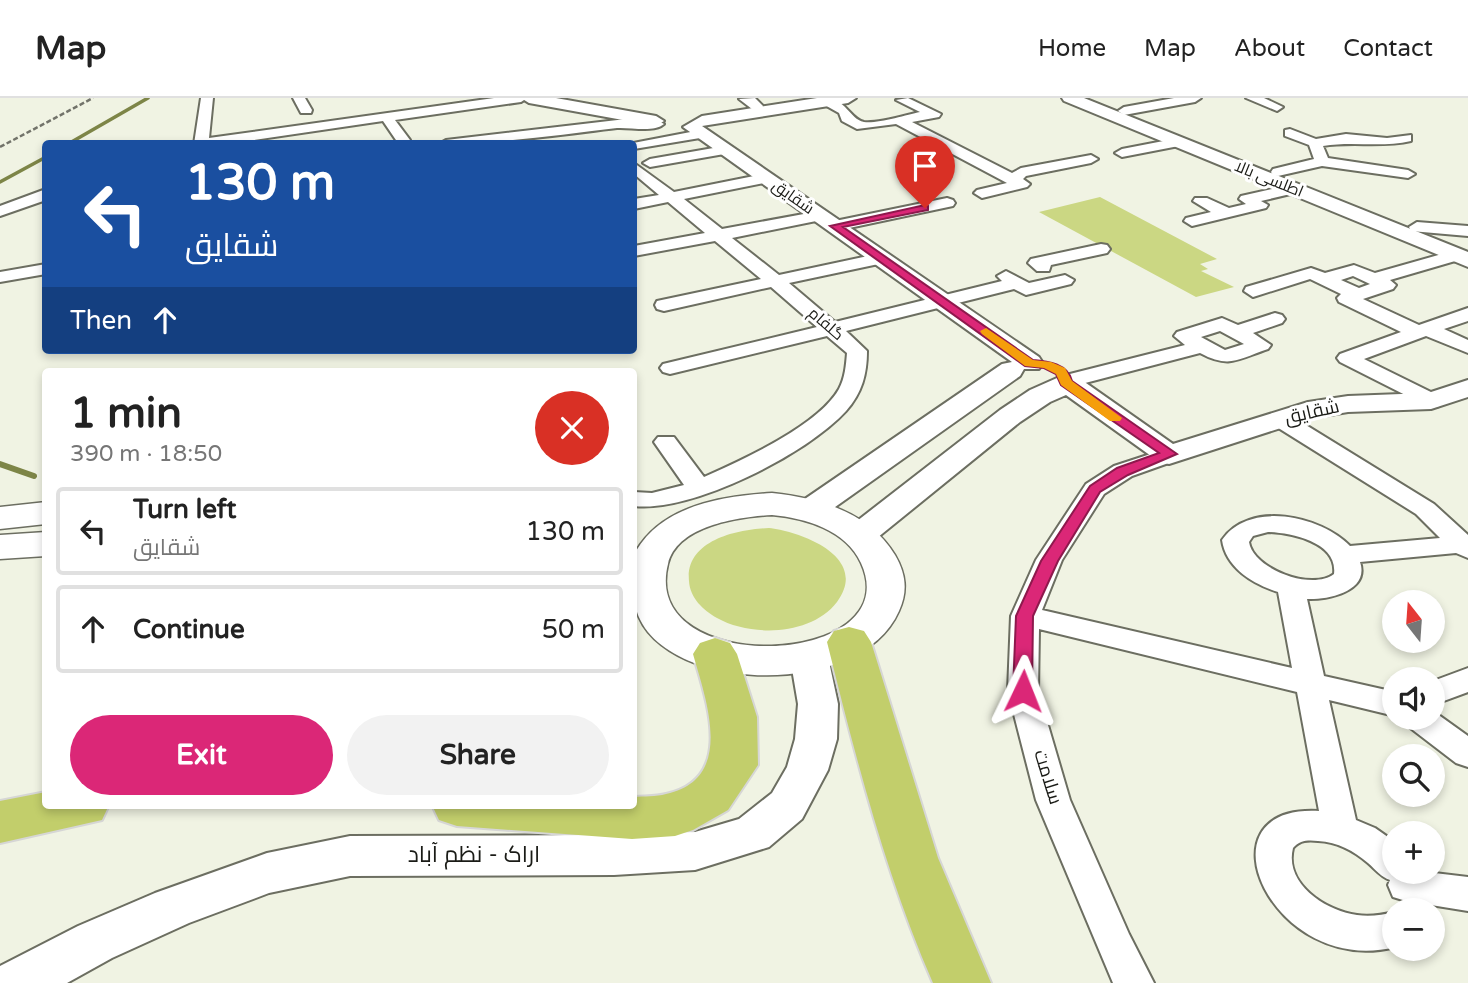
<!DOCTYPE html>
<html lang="en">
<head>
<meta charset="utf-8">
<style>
  :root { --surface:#fff; --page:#f2f2f2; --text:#222; --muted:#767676; --line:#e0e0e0; --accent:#db2777 }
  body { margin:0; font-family:"Varela Round",Cairo,sans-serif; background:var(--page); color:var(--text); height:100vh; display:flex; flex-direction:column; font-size:26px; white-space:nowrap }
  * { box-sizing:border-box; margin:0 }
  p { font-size:23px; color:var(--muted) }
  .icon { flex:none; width:38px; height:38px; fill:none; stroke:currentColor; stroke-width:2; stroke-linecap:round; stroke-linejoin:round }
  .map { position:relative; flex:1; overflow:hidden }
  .side { position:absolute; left:42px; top:270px; width:595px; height:441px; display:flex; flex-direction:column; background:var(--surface); border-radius:7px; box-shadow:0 4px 10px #0003 }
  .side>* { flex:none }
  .banner { position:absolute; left:42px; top:42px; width:595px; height:214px; border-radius:7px; box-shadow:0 4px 10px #0003; background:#1a4fa0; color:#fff; overflow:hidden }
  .needle { width:46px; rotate:343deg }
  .fabs { position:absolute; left:1382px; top:492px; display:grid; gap:14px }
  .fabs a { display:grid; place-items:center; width:63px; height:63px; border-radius:50%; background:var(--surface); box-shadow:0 4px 10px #0003; font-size:35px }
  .pin { position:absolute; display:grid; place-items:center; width:60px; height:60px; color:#fff; margin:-72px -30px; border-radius:50% 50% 50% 0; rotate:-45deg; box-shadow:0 0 7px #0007 }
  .pin .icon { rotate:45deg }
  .me { position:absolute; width:77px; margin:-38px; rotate:2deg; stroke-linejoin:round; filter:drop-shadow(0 0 5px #0008) }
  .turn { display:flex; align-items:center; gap:24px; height:147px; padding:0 28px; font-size:32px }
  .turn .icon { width:91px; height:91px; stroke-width:2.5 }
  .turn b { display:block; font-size:49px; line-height:60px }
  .then { display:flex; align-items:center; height:66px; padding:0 28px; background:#0003; gap:14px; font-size:26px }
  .round { display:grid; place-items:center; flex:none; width:74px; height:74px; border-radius:37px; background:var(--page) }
  .summary { display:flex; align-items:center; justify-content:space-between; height:119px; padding:0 28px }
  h1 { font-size:42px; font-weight:700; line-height:52px }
  .button { display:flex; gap:14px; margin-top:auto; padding:14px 28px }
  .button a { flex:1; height:80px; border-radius:42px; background:var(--accent); color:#fff; font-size:28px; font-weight:700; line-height:80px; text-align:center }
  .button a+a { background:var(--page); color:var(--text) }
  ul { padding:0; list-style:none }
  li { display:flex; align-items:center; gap:21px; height:88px; margin:0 14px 10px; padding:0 14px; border:4px solid var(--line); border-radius:7px }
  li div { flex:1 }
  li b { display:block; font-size:26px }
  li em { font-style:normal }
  header { display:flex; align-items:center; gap:42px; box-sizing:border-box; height:98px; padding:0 35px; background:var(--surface); border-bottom:2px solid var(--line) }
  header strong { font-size:33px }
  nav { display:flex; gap:38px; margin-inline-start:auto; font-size:24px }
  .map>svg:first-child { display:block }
  .green { fill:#cbd783 }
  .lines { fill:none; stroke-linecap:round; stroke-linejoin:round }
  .stream-far1 { stroke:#7d8547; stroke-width:3.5 }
  .stream { stroke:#7d8547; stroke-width:6 }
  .minor-casing { stroke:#6c6e61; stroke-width:4 }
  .tertiary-casing { stroke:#6c6e61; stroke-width:4 }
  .secondary-casing { stroke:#6c6e61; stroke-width:3 }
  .trunk-casing { stroke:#d6d6d5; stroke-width:4 }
  .minor { fill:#fff; fill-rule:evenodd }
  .tertiary { fill:#fff; fill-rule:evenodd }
  .secondary { fill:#fff; fill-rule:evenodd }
  .trunk { fill:#c2ce6b; fill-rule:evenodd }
  .rail { stroke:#72736a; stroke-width:2.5; stroke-dasharray:5 2.5; stroke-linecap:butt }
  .route { fill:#db2777; stroke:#8e194d; stroke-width:2 }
  .slow { fill:#f59e0b }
  .labels { text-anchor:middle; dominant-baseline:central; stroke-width:6; stroke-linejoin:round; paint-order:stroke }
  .far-street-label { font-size:16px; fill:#1a1b16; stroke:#fff }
  .street-label { font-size:19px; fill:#1a1b16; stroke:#fff }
  .near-street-label { font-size:23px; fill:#1a1b16; stroke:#fff }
</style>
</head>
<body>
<header>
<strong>Map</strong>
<nav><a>Home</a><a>Map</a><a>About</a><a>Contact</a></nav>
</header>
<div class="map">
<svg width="1468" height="885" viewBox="0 0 1468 885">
  <rect width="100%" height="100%" fill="#f0f3e3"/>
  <!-- green -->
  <path class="green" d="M 1100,99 L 1217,161 L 1200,166 L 1208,171 L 1201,173 L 1234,189 L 1196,199 L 1039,114 Z
    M 769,430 C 802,434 870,459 837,504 C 811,538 751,539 717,520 C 703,512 690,500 689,483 C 685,442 738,431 769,430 Z"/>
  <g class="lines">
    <!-- stream-far1 -->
    <path class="stream-far1" d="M 68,46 L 148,0
      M 0,84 L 46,59"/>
    <!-- stream -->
    <path class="stream" d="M 0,366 L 34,378"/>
    <defs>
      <path id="minor" d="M 201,0 L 213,0 L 209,40 L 494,0 L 527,0 L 521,4 L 395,22 L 410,42 L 406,46 L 398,45 L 383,23 L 227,46 L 194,46 Z
        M 293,0 L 305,0 L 312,12 L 311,15 L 301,15 Z
        M 755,0 L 763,8 L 762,11 L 752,11 L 739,1 Z
        M 823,0 C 847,0 849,21 864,24 C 877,26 906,17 920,14 L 896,2 L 908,0 L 941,16 L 939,19 L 912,24 L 1012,75 L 1021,70 L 1091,57 L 1098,61 L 1091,65 L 1026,78 L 1023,81 L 1030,86 L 1027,89 L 982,100 L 974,95 L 977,92 L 1007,85 L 896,26 L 857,31 L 842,23 L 839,15 L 823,6 Z
        M 1174,0 L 1201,0 L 1195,4 L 1124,17 L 1118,13 L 1124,9 Z
        M 1246,0 L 1264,0 L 1283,9 L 1277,13 Z
        M 626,21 L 657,22 L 664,26 C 654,35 630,29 617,30 C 558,37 499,46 439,46 L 446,42 Z
        M 1290,31 L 1316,41 L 1346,36 L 1387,40 L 1411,37 L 1411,43 C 1381,50 1353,43 1323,48 L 1328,60 L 1408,72 L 1415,76 L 1408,80 L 1322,68 L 1278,78 L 1273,77 L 1271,74 L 1273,71 L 1314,61 L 1309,47 L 1285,38 L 1285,32 Z
        M 701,32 L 706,33 L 706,39 L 634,51 L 634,46 L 628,46 Z
        M 1179,40 L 1186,44 L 1184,47 L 1122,59 L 1115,55 L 1122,51 Z
        M 725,48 L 730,49 L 730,55 L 650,69 L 643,65 L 650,61 Z
        M 634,65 L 674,94 L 759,77 L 764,79 L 767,82 L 764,85 L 684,101 L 722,131 L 820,113 L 826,115 L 828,118 L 826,121 L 732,140 L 779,177 L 882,155 L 888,156 L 891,160 L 888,164 L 789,185 L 835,224 L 1002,183 L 997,178 L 1006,173 L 1029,185 L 1065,177 L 1074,182 L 1071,186 L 1026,197 L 1014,191 L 846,233 L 867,253 C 867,276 862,295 846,313 C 807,356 691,415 634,408 L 634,394 L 652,395 L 684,387 L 654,344 L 658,339 L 674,339 L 704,379 C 742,362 818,328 839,291 C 845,280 846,267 847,255 L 827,238 L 670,276 L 663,274 L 660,270 L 663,266 L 817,229 L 771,189 L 664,213 L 657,211 L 655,207 L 657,203 L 761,181 L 715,143 L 634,158 L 634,148 L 705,135 L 668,104 L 634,111 L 634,101 L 659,97 L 634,76 Z
        M 1294,86 L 1302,91 L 1299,94 L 1261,103 L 1268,107 L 1266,110 L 1192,128 L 1184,123 L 1186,120 L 1211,114 L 1193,103 L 1195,100 L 1207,100 L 1229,110 L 1246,106 L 1239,101 L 1241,98 Z
        M 46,91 L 46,102 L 0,118 L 0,108 Z
        M 947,100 L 953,102 L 955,105 L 953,108 L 835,133 L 827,128 L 835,123 Z
        M 1417,124 L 1468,128 L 1468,138 L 1411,133 L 1409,129 Z
        M 1101,146 L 1107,147 L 1110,151 L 1107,155 L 1051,167 L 1049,173 L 1037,173 L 1028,165 L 1031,161 Z
        M 1456,152 L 1462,153 L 1465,157 L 1462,161 L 1390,182 L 1396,187 L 1393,191 L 1363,201 L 1419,227 L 1468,210 L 1468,223 L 1444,231 L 1468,242 L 1468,255 L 1426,238 L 1364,261 L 1439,298 L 1442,303 L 1439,308 L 1431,310 L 1340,264 L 1337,260 L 1340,256 L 1401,234 L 1339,204 L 1337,200 L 1341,196 L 1310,181 L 1253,199 L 1244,193 L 1246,189 L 1311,170 L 1325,175 L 1354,167 L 1375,175 ZM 1353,178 L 1370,186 L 1359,190 L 1341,182 Z
        M 46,166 L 46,176 L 0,184 L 0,174 Z
        M 1275,215 L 1282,217 L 1285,221 L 1282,225 L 1253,235 L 1271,247 L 1268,251 C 1238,261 1230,271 1200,255 L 1066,290 L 1058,289 L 1055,284 L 1058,279 L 1185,247 L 1174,238 L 1177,234 L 1222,220 L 1238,227 ZM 1220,233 L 1244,246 L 1225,252 L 1201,239 Z
        M 1280,314 L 1288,316 L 1434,406 L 1468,437 L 1468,460 L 1456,455 L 1360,464 C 1370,493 1328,502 1307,501 L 1324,578 L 1395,594 L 1395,618 L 1329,602 L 1356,722 L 1375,730 L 1395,744 L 1395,774 L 1426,774 L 1468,779 L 1468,813 L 1406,803 L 1393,799 L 1388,787 L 1390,782 C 1381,779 1376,772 1368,765 C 1354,753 1338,744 1318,743 C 1308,742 1300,742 1293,750 C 1284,786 1326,813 1357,817 C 1370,819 1382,817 1395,814 L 1395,849 C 1274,880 1193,706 1319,713 L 1297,594 L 1039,531 L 1038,593 L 1070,702 L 1129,836 L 1154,885 L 1113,885 L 1036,702 L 1008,593 L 1011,518 L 1036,462 L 1086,386 L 1114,368 L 1169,350 L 1177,352 L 1181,357 L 1177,362 L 1132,378 L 1104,396 L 1062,462 L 1042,512 L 1292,570 L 1278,494 C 1253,486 1226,470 1222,442 C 1249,402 1321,418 1350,448 L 1440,440 L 1416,416 L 1272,326 L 1269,321 L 1272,316 ZM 1268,434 C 1291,435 1338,444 1334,476 C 1312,493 1253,471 1249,444 L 1253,438 Z
        M 1468,570 L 1468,594 L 1433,607 L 1433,583 Z
        M 1433,613 L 1468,638 L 1468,669 L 1456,665 L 1409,629 L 1404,620 L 1433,620 Z"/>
      <path id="tertiary" d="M 521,0 L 556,0 L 656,18 L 664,23 L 656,28 L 529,5 Z
        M 817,0 L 856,0 L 848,5 L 702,28 L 1039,259 L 1043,265 L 1039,271 L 1024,271 L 1020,278 L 821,419 L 810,422 L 799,419 L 794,412 L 799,405 L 1002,266 L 1012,264 L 683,29 L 702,18 Z
        M 1062,0 L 1084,0 L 1468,154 L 1468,169 L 1064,3 Z
        M 1066,276 L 1076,278 L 1173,346 L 1308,304 L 1348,298 L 1428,295 L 1468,282 L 1468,299 L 1431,311 L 1348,314 L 1312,320 L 1169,366 L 1158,363 L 1066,297 L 1050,304 L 1020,324 L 872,444 L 860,447 L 848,444 L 843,437 L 848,430 L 1000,312 L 1030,292 Z
        M 809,545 L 822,549 L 828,559 L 838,606 L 837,641 L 828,672 L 802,721 L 769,749 L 695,772 L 614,777 L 350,778 L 269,795 L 189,825 L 112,860 L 67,885 L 0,885 L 0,868 L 78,828 L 155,795 L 267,755 L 350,738 L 614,737 L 695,734 L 739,721 L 772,695 L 787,669 L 795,641 L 798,606 L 790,559 L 796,549 Z"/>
      <path id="secondary" d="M 772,395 C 819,400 869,414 895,457 C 906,476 908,493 899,513 C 857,609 634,593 634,495 C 634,482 630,464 636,453 C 663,407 723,398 772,395 ZM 772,417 C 805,420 846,432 861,465 C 909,570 639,581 668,466 C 677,427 740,419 772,417 Z
        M 46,404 L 46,426 L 0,431 L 0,409 Z
        M 46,434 L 46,458 L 0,461 L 0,437 Z"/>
      <path id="trunk" d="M 849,529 L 864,533 L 871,544 L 938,760 L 991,885 L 933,885 C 885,775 856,660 827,544 L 834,533 Z
        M 715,540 L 730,545 L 737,556 L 757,619 L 758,667 L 728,712 L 693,732 L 675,738 L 632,741 L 457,728 L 439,722 L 432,707 L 634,707 L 634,699 C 644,698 656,699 666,696 C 736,681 706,602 693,556 L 700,545 Z
        M 46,694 L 46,707 L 109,707 L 102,722 L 0,745 L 0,703 Z"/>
    </defs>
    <!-- minor casing -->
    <use href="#minor" class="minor-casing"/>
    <!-- tertiary casing -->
    <use href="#tertiary" class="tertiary-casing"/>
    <!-- secondary casing -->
    <use href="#secondary" class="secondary-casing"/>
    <!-- trunk casing -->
    <use href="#trunk" class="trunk-casing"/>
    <!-- minor -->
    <use href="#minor" class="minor"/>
    <!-- tertiary -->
    <use href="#tertiary" class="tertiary"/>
    <!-- secondary -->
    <use href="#secondary" class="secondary"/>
    <!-- trunk -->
    <use href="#trunk" class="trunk"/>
    <!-- rail -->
    <path class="rail" d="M 0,49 L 93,0"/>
  </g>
  <!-- route -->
  <path class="route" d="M 925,107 L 928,108 L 928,112 L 843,129 L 1033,262 C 1048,263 1068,266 1072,283 L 1177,356 L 1128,377 L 1100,394 L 1058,463 L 1033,518 L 1032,593 L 1029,598 L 1016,598 L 1013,593 L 1016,518 L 1041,463 L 1090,388 L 1117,370 L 1159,355 L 1061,287 L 1056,276 L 1044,270 L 1025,268 L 830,128 Z"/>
  <!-- slow -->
  <path class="slow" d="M 986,230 L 1033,262 L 1051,264 L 1065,270 L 1072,283 L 1122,320 L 1120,323 L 1110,323 L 1061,287 L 1056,276 L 1044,270 L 1025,268 L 982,236 L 980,233 Z"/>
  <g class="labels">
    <!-- far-street labels -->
    <g class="far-street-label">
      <text transform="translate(1269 81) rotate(22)">اطلسی بالا</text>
      <text transform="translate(793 99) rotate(35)">شقایق</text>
      <text transform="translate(826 226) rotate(41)">گلفام</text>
    </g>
    <!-- street labels -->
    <g class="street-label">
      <text transform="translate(1312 314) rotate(-13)">شقایق</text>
      <text transform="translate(1048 679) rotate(73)">سلامت</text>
    </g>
    <!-- near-street labels -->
    <g class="near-street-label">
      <text x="474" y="757">اراک - نظم آباد</text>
    </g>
  </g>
</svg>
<div class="fabs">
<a><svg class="needle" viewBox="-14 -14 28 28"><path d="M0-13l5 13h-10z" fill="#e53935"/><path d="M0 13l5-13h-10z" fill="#767676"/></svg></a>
<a><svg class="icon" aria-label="sound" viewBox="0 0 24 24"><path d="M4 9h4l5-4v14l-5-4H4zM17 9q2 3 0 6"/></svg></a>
<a><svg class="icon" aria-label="search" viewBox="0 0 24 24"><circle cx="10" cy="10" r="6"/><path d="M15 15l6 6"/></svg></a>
<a>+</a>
<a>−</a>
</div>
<div class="pin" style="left:925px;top:110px;background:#d93025"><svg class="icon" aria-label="arrive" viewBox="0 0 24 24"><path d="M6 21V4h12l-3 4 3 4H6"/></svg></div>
<svg class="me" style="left:1023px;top:593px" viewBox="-20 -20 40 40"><path d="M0-17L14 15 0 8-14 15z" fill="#db2777" stroke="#fff" stroke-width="4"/></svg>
<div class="banner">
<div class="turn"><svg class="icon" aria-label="left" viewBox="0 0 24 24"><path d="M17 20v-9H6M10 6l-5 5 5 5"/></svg><div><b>130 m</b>شقایق</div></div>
<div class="then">Then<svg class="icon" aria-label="ahead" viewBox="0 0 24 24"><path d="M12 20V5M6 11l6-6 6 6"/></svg></div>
</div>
<section class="side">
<div class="summary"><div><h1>1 min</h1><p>390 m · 18:50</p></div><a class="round" style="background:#d93025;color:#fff"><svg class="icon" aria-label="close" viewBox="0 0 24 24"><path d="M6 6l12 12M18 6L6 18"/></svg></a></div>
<ul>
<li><svg class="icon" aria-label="left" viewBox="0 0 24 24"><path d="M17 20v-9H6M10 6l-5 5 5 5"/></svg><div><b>Turn left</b><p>شقایق</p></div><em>130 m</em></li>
<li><svg class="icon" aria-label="ahead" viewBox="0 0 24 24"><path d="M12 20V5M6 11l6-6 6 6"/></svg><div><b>Continue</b></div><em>50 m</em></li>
</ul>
<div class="button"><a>Exit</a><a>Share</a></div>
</section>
</div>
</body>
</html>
